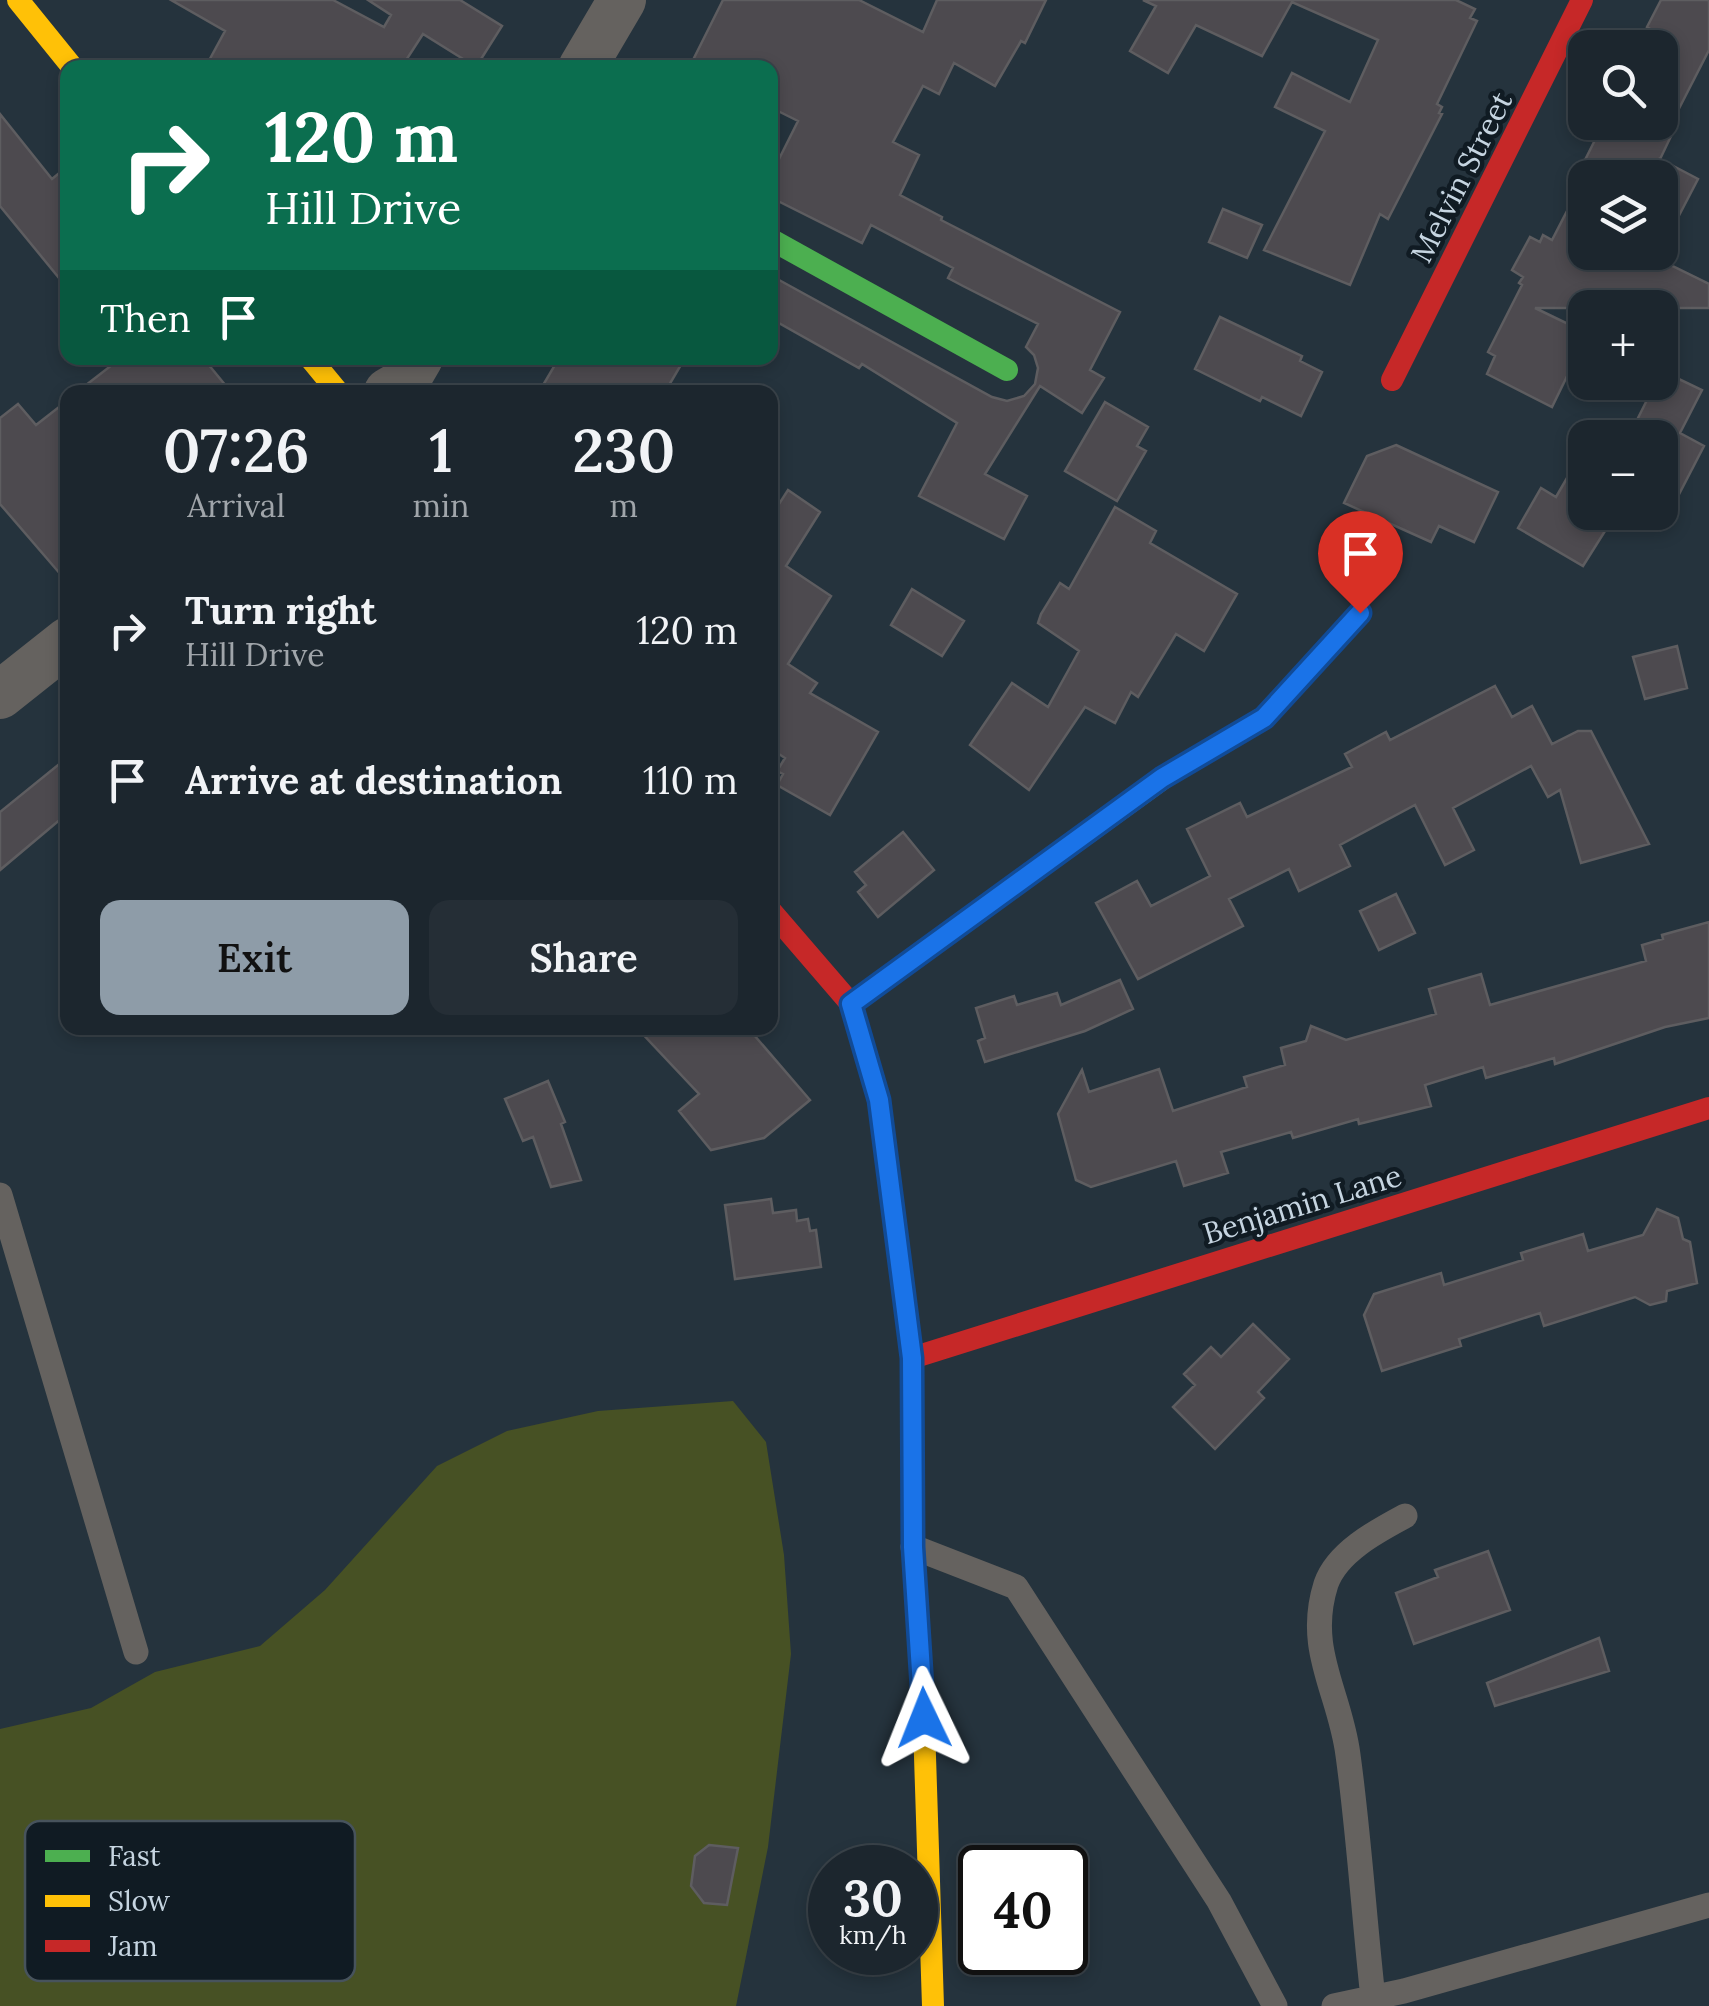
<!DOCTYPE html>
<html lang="en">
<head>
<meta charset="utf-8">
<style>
  :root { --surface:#1c262e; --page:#252e36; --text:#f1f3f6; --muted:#a0a5aa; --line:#3a434a; --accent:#8e9ca8 }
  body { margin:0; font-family:Lora,serif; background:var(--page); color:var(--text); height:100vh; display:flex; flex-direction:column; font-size:38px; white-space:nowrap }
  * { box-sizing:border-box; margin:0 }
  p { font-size:32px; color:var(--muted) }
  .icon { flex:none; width:55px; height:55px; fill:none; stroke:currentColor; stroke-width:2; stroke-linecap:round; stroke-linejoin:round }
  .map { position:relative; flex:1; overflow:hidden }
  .drawer { position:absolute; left:60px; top:385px; width:718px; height:650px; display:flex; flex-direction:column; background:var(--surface); border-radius:20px; box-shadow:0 5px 15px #0003,0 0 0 2px var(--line) }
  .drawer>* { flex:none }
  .banner { position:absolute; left:60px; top:60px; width:718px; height:305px; border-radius:20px; box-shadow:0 5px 15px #0003,0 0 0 2px var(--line); background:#0b6e4f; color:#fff; overflow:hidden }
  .buttons { position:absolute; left:1568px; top:30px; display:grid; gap:20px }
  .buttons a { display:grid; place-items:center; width:110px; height:110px; border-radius:20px; background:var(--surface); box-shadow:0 5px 15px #0003,0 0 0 2px var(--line); font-size:50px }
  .speed { position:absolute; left:808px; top:1845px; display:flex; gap:20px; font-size:50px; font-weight:700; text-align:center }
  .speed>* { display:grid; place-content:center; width:130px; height:130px; border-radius:50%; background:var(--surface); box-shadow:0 5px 15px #0003,0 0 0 2px var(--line); line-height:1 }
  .speed small { font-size:25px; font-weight:400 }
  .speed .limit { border:5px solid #111; border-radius:15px; background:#fff; color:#111 }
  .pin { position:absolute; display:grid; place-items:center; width:85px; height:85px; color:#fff; margin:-102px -42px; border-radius:50% 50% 50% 0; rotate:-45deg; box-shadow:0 0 10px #0007 }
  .pin .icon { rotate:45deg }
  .me { position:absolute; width:110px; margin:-55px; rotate:358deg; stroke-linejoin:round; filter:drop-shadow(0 0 8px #0008) }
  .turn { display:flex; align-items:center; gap:35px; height:210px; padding:0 40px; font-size:45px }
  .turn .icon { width:130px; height:130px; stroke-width:2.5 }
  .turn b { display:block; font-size:70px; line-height:85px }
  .then { display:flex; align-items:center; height:95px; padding:0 40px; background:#0003; gap:20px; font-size:38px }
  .eta { display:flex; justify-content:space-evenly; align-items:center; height:170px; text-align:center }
  .eta b { font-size:60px; font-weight:600; line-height:70px }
  .action { display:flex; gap:20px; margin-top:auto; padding:20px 40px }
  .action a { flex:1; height:115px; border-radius:20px; background:var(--accent); color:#111; font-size:40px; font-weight:600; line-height:115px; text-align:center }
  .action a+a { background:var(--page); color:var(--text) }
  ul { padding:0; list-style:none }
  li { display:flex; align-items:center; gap:30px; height:150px; padding:0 40px }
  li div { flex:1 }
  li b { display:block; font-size:38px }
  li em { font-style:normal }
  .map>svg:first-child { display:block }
  .green { fill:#475124 }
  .building { fill:#4d4a4f; stroke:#5e5d60; stroke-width:2.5 }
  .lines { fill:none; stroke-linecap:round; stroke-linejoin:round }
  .lane { stroke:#65625f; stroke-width:25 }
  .street { stroke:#65625f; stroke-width:48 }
  .fast { stroke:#4caf50; stroke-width:22 }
  .slow { stroke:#ffc107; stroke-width:22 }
  .jam { stroke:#c62828; stroke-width:22 }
  .route-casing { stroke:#114b97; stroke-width:25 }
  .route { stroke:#1a73e8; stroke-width:18 }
  .labels { text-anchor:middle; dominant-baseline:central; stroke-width:9; stroke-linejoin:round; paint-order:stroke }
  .street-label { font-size:30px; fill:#c6d5e1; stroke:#101b23 }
  .key { fill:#101b23; stroke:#47535c; stroke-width:2.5 }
  .key-label { font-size:28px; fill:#c6d5e1 }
</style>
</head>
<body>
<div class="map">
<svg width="1709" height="2006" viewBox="0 0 1709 2006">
  <rect width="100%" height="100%" fill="#25333d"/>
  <!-- green -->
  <path class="green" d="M 733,1401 L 766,1442 L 784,1555 L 791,1654 L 768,1847 L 736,2006 L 0,2006 L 0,1729 L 91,1708 L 155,1672 L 260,1646 L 325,1590 L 437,1466 L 507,1431 L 598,1411 Z"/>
  <!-- building -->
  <path class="building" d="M 171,0 L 333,0 L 384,27 L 391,15 L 368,0 L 460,0 L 502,26 L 476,67 L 423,34 L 401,68 L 205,68 L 225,31 Z
    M 723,0 L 859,0 L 923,32 L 937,0 L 1046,0 L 1025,43 L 1021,41 L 995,86 L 954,63 L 939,94 L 923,86 L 893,142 L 919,155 L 900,195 L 942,217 L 941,220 L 1120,312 L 1090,370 L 1104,378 L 1082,413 L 1040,386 L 985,474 L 1027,496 L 1004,539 L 919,496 L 957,423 L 862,364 L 859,368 L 770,318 L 770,275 L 992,397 L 1007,401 L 1024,396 L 1035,384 L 1038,368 L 1034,355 L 1026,347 L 1038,324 L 963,286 L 948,278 L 953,268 L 871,225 L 862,243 L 770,197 L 770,177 L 798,121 L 770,107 L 770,68 L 689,68 Z
    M 1143,0 L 1456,0 L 1475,9 L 1470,18 L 1477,21 L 1437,104 L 1442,107 L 1439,113 L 1442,114 L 1388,219 L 1380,214 L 1350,285 L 1264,250 L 1325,131 L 1275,107 L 1292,73 L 1350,102 L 1378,40 L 1292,2 L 1262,56 L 1196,25 L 1168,73 L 1130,51 L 1156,6 Z
    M 1661,0 L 1709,0 L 1709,50 L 1668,130 L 1673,132 L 1651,178 L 1585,178 L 1585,252 L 1644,252 L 1709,284 L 1709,308 L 1636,308 L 1603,292 L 1595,308 L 1535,308 L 1585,332 L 1585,368 L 1574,362 L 1552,407 L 1487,374 L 1495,356 L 1488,352 L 1522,285 L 1519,283 L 1523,277 L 1512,270 L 1530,237 L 1540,242 L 1543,235 L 1552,240 L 1584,178 L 1576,178 L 1604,122 L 1652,122 L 1660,126 L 1660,35 L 1647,27 Z
    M 0,114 L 52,179 L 68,166 L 68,289 L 0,206 Z
    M 1660,159 L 1698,179 L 1660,252 Z
    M 1223,209 L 1262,225 L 1247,258 L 1209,242 Z
    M 1220,317 L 1302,356 L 1300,361 L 1322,372 L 1301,416 L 1262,397 L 1260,401 L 1195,369 Z
    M 121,358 L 203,358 L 231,392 L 77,392 Z
    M 559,358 L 685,358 L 665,392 L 539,392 Z
    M 1660,370 L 1702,390 L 1680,433 L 1704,446 L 1660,531 L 1660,438 L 1628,438 L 1656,382 L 1660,382 Z
    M 68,400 L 68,583 L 0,504 L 0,418 L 18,404 L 36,425 Z
    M 1105,402 L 1148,427 L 1137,446 L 1146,451 L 1117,501 L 1065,471 Z
    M 1396,445 L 1498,492 L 1474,542 L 1439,526 L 1431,542 L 1344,503 L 1367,456 Z
    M 1585,447 L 1585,512 L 1617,512 L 1583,566 L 1518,528 L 1541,488 L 1556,497 Z
    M 788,490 L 820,512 L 786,566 L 831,596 L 788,664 L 817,683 L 810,693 L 878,732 L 830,815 L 777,785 L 783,774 L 777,771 L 785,758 L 770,748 L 770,518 Z
    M 1115,507 L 1156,531 L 1150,543 L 1237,594 L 1204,651 L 1176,634 L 1138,697 L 1131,692 L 1115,723 L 1085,707 L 1029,790 L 970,745 L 1012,683 L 1048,707 L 1079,651 L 1038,623 L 1041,614 L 1060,583 L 1069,589 Z
    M 912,589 L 964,621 L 942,656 L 891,625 Z
    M 1677,646 L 1687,688 L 1645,699 L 1633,657 Z
    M 1495,686 L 1512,717 L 1532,706 L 1552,744 L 1578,731 L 1591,731 L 1649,844 L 1581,863 L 1560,790 L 1548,797 L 1531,766 L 1453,808 L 1474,850 L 1445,865 L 1415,805 L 1340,845 L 1350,866 L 1299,891 L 1289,869 L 1229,899 L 1243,926 L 1138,979 L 1096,903 L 1137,881 L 1151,906 L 1210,876 L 1187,829 L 1240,803 L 1247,817 L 1352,767 L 1345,754 L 1386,732 L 1390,740 Z
    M 68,757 L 68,813 L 0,870 L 0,812 Z
    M 903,832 L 934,870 L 878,917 L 858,892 L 866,885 L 855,872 Z
    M 1396,894 L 1415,933 L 1379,950 L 1360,911 Z
    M 1709,922 L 1709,1018 L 1665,1027 L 1555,1064 L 1554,1058 L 1486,1078 L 1483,1067 L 1425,1085 L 1431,1106 L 1359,1124 L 1358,1119 L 1293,1138 L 1291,1132 L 1221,1152 L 1228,1173 L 1184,1186 L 1176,1161 L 1091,1187 L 1076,1180 L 1058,1114 L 1082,1070 L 1089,1092 L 1159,1069 L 1173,1111 L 1247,1087 L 1244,1077 L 1285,1065 L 1281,1048 L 1306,1041 L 1311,1026 L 1346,1040 L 1436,1014 L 1429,989 L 1481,974 L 1490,1005 L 1646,961 L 1642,945 L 1663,939 L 1662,935 Z
    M 1120,980 L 1133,1009 L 1085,1031 L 985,1062 L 978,1041 L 985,1038 L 976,1008 L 1014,996 L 1017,1005 L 1057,993 L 1061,1005 Z
    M 637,1028 L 748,1028 L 810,1100 L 764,1138 L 711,1150 L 679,1111 L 699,1094 Z
    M 548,1081 L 565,1122 L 561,1124 L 581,1180 L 551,1187 L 533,1137 L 523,1141 L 505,1099 Z
    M 771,1199 L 773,1213 L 796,1210 L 797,1221 L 808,1219 L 810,1231 L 816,1230 L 821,1267 L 735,1279 L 725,1205 Z
    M 1657,1209 L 1678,1218 L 1683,1239 L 1690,1242 L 1697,1283 L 1667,1291 L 1666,1301 L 1650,1305 L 1635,1297 L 1544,1326 L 1540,1313 L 1459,1339 L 1461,1346 L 1382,1371 L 1364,1315 L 1374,1294 L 1441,1273 L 1444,1285 L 1523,1260 L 1521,1253 L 1583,1234 L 1588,1251 L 1643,1235 Z
    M 1253,1324 L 1289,1359 L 1258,1392 L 1264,1398 L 1215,1449 L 1173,1407 L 1195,1385 L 1184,1374 L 1211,1347 L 1221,1357 Z
    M 1488,1551 L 1510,1610 L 1414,1644 L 1396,1593 L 1438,1577 L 1435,1570 Z
    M 1599,1638 L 1609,1671 L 1495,1706 L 1487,1683 Z
    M 709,1845 L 738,1848 L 727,1905 L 704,1903 L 691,1886 L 695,1856 Z"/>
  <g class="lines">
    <!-- lane -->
    <path class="lane" d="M 0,1195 L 136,1652
      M 913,1547 L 1016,1587 L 1219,1901 L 1275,2006
      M 1373,1998 C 1364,1917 1359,1835 1348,1755 C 1340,1692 1305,1650 1326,1584 C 1337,1552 1377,1531 1405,1516
      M 1334,2006 L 1404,1991 L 1709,1905"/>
    <!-- street -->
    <path class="street" d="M 582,68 L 622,0
      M 388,392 L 405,382 L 419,358
      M 0,695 L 68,641"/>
    <!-- fast -->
    <path class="fast" d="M 770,239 L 1007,370
      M 1165,777 L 1264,717 L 1360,613"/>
    <!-- slow -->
    <path class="slow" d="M 18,0 L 73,68
      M 310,358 L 338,392
      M 851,1004 L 1165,777
      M 923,1694 L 933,2006"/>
    <!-- jam -->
    <path class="jam" d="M 1392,380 L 1582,0
      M 770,910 L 851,1004 L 879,1100 L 912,1358 L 913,1547 L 923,1694
      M 912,1358 L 1709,1108"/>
  </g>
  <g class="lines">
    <defs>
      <path id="route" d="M 924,1718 L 913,1547 L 912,1358 L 879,1100 L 851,1004 L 1162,778 L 1264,718 L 1360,613"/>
    </defs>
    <!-- route casing -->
    <use href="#route" class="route-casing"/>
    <!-- route -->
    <use href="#route" class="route"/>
  </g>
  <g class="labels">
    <!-- street labels -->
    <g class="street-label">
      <text transform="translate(1461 177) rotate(-63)">Melvin Street</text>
      <text transform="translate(1302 1204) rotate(-17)">Benjamin Lane</text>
    </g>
  </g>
  <!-- legend -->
  <rect x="25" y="1821" width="330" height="160" rx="15" class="key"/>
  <rect x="45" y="1850" width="45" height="12" fill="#4caf50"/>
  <rect x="45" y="1895" width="45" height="12" fill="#ffc107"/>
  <rect x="45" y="1940" width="45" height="12" fill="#c62828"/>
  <g class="key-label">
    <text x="108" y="1866">Fast</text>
    <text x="108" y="1911">Slow</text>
    <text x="108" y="1956">Jam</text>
  </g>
</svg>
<div class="buttons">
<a><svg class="icon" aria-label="search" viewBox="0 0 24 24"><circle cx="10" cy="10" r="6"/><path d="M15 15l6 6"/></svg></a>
<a><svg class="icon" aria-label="layers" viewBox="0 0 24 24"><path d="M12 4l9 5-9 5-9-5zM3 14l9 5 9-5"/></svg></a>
<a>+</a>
<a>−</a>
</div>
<div class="speed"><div>30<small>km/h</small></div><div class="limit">40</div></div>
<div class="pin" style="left:1360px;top:613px;background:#d93025"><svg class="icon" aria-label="arrive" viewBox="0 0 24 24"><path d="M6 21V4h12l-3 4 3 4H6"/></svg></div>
<svg class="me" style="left:924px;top:1718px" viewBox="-20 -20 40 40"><path d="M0-17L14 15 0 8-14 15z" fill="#1a73e8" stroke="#fff" stroke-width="4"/></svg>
<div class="banner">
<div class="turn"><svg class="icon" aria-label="right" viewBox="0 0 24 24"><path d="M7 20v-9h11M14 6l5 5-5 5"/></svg><div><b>120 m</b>Hill Drive</div></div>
<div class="then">Then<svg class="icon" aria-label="arrive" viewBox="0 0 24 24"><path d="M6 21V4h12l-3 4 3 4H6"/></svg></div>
</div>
<section class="drawer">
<div class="eta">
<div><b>07:26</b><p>Arrival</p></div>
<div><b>1</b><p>min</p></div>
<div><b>230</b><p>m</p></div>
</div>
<ul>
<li><svg class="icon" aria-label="right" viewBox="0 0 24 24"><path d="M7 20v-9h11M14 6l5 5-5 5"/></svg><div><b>Turn right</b><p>Hill Drive</p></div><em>120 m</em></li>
<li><svg class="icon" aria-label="arrive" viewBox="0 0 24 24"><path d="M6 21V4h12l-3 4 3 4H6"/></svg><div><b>Arrive at destination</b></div><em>110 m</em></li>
</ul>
<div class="action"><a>Exit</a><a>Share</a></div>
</section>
</div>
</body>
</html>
